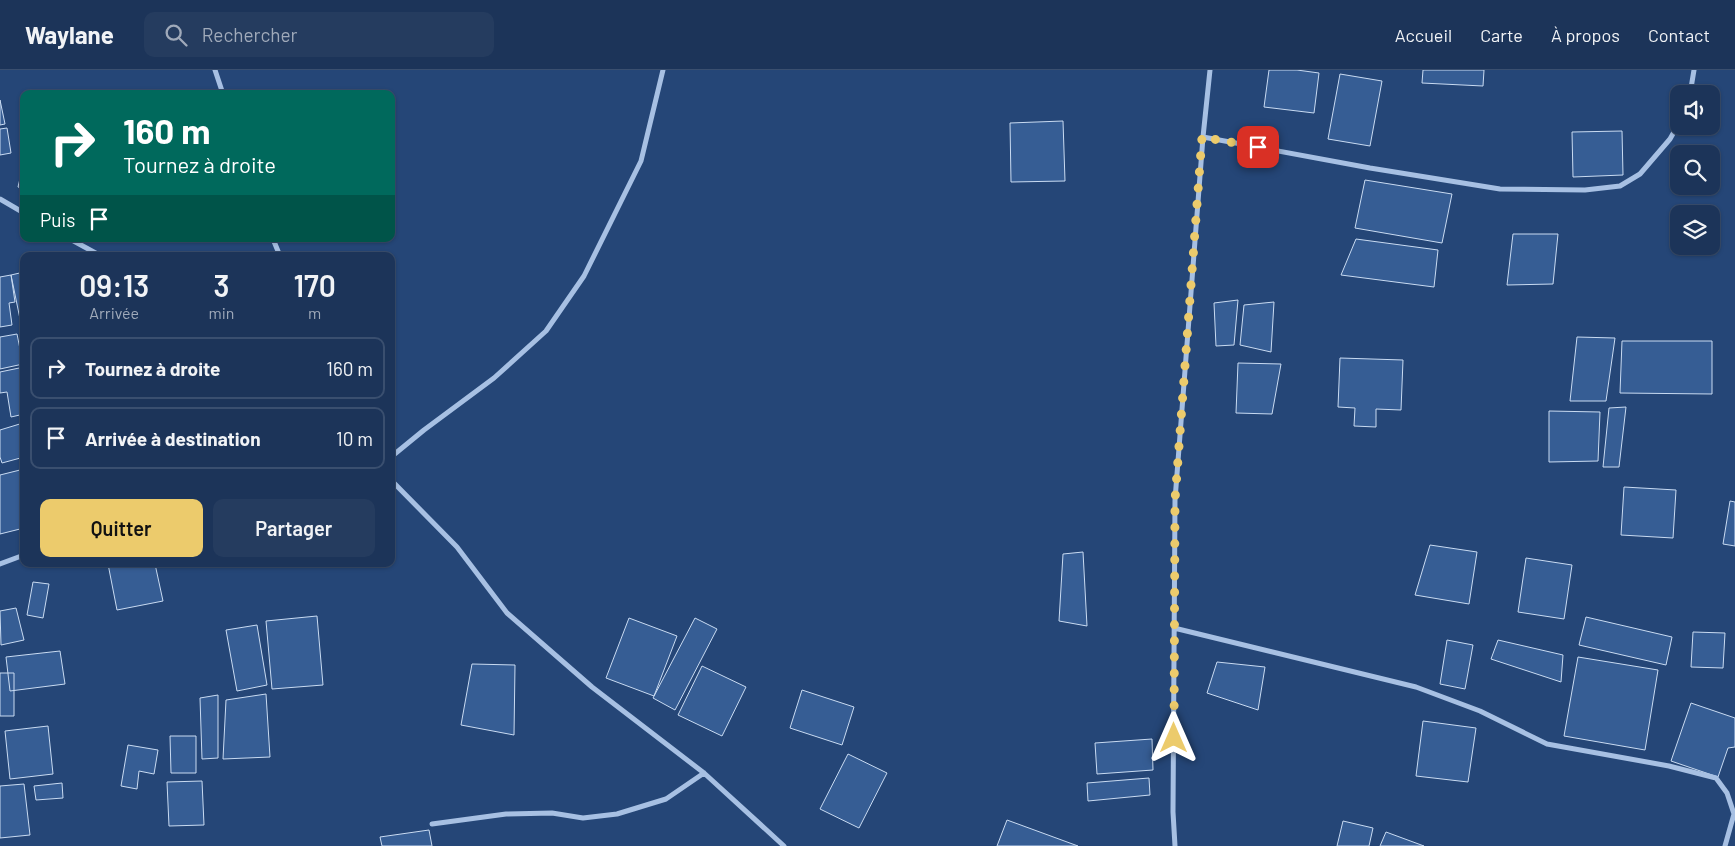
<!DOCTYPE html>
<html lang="fr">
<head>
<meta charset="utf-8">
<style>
  :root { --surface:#1c3459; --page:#253c5f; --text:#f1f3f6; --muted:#a0aaba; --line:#3a4f6f; --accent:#eccb6c }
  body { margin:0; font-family:Barlow,sans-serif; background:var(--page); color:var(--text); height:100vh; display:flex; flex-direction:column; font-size:19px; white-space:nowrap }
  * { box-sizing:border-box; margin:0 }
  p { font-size:16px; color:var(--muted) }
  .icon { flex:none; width:28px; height:28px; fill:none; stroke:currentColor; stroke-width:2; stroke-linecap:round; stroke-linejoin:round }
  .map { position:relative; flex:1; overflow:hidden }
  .drawer { position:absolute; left:20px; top:182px; width:375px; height:315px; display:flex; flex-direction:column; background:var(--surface); border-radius:10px; box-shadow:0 1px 4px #0004,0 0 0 1px var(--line) }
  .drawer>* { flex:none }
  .banner { position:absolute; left:20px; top:20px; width:375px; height:152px; border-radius:10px; box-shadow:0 1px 4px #0004,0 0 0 1px var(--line); background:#00695c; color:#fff; overflow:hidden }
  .fabs { position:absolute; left:1670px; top:15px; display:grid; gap:10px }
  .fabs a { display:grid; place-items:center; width:50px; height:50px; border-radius:10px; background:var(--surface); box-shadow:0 1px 4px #0004,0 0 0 1px var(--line); font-size:25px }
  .pin { position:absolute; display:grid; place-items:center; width:42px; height:42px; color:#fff; margin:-21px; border-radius:10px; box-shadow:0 2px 8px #0006 }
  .me { position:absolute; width:55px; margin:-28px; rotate:0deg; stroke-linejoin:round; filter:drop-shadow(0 0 4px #0008) }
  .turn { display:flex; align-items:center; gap:18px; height:105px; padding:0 20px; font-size:22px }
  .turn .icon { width:65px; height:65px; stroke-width:2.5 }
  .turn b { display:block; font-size:35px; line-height:42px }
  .then { display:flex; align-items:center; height:48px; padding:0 20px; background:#0003; gap:10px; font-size:19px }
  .eta { display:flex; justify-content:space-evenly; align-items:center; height:85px; text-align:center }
  .eta b { font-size:30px; font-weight:600; line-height:35px }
  .primary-button { display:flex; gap:10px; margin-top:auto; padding:10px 20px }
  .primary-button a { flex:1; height:58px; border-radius:10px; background:var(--accent); color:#111; font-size:20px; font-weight:600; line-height:58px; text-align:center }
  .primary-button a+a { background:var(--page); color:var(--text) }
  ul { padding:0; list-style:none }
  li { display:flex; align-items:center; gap:15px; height:62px; margin:0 10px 8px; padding:0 10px; border:2px solid var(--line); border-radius:10px }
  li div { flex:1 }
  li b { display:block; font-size:19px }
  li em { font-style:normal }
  header { display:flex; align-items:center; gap:30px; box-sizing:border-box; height:70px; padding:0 25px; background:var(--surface); border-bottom:1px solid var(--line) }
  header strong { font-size:24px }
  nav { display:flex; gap:28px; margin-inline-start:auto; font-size:18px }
  .search { width:350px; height:45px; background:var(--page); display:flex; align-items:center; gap:12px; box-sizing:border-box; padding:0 18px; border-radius:10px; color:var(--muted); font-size:19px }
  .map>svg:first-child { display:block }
  .building { fill:#365d94; stroke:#c9dbf2 }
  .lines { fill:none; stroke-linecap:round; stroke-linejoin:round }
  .street { stroke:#a7c0e3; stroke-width:5 }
  .route { stroke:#eccb6c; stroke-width:9; stroke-dasharray:0 16.2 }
</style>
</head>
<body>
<header>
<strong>Waylane</strong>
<div class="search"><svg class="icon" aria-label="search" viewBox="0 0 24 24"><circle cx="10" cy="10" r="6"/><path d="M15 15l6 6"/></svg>Rechercher</div>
<nav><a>Accueil</a><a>Carte</a><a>À propos</a><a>Contact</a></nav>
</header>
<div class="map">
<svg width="1735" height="776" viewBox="0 0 1735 776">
  <rect width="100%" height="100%" fill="#254677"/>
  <!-- building -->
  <path class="building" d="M 1269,0 L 1297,0 L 1319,3 L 1314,43 L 1264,37 Z
    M 1423,0 L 1484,0 L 1483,16 L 1422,13 Z
    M 1340,4 L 1382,11 L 1370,76 L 1328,69 Z
    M 0,30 L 5,54 L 0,55 Z
    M 1063,51 L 1065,111 L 1011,112 L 1010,53 Z
    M 7,58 L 11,83 L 0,85 L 0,59 Z
    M 1622,61 L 1623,105 L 1573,107 L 1572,62 Z
    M 23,96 L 24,96 L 24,119 L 18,117 Z
    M 1365,110 L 1452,124 L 1442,173 L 1355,158 Z
    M 1513,164 L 1558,164 L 1553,214 L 1507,215 Z
    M 1356,169 L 1438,180 L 1434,217 L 1341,205 Z
    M 24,202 L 24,248 L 20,249 L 11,205 Z
    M 11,205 L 15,232 L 9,233 L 12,255 L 0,257 L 0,207 Z
    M 1238,230 L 1234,275 L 1216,276 L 1214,233 Z
    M 1274,232 L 1271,282 L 1240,275 L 1244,235 Z
    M 17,264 L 23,294 L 0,299 L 0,267 Z
    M 1577,267 L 1615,268 L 1606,331 L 1570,331 Z
    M 1622,271 L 1712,271 L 1712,324 L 1620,323 Z
    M 1340,288 L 1403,290 L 1401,340 L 1376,339 L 1376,357 L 1354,356 L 1355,338 L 1338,337 Z
    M 1238,293 L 1281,294 L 1272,344 L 1236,343 Z
    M 24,297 L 24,344 L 11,347 L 7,322 L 0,323 L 0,302 Z
    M 1626,337 L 1619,397 L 1603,397 L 1609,338 Z
    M 1549,341 L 1600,342 L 1598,391 L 1549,392 Z
    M 23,353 L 24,387 L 2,393 L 0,387 L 0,360 Z
    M 24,399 L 24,458 L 0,464 L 0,405 Z
    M 1624,417 L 1676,420 L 1673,468 L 1621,465 Z
    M 1730,431 L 1735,432 L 1735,476 L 1723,474 Z
    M 1430,475 L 1477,482 L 1469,534 L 1415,525 Z
    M 1083,482 L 1087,556 L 1059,551 L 1063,484 Z
    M 1526,488 L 1572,495 L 1564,549 L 1518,542 Z
    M 108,494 L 155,494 L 163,531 L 117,540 Z
    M 33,512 L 49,514 L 43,548 L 27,545 Z
    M 16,538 L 24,570 L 1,575 L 0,541 Z
    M 317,546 L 323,615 L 272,619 L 266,551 Z
    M 1586,547 L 1672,567 L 1666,595 L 1579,575 Z
    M 629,548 L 677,566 L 654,626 L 606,608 Z
    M 695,548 L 717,559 L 675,640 L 653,628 Z
    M 257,555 L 267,615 L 237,621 L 226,560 Z
    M 1693,562 L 1725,563 L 1723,598 L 1691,597 Z
    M 1447,570 L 1473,575 L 1465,619 L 1440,614 Z
    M 1498,570 L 1563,585 L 1561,612 L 1491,589 Z
    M 60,581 L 65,614 L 10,621 L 6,587 Z
    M 1578,587 L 1658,600 L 1645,680 L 1564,666 Z
    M 1217,592 L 1265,597 L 1258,640 L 1207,623 Z
    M 472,594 L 515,595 L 514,665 L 461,655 Z
    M 702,596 L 746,617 L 722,666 L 678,645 Z
    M 0,603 L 14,603 L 14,646 L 0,646 Z
    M 802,620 L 854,637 L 842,675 L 790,658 Z
    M 266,624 L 270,687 L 223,689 L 226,630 Z
    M 218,625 L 218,688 L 202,689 L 200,628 Z
    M 1691,633 L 1735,648 L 1735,677 L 1728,678 L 1718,707 L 1671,691 Z
    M 1423,651 L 1476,658 L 1468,712 L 1416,706 Z
    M 48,656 L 53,704 L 10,709 L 5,661 Z
    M 170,666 L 196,666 L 196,703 L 171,703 Z
    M 1152,669 L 1153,700 L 1097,704 L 1095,673 Z
    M 128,675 L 158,680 L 154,704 L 139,701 L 137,719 L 121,716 Z
    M 848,684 L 887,703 L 859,758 L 820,739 Z
    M 1149,708 L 1150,725 L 1088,731 L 1087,713 Z
    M 202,711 L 204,755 L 169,756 L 167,712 Z
    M 62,713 L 63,728 L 36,730 L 34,716 Z
    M 24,714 L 30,765 L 0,768 L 0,716 Z
    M 1007,750 L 1078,776 L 997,776 Z
    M 1343,751 L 1373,758 L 1369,776 L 1337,776 Z
    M 429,760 L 432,776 L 382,776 L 380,767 Z
    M 1386,762 L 1424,776 L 1380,776 Z"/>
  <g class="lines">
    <!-- street -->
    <path class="street" d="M 215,0 L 223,24
      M 1690,24 L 1694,0
      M 1203,67 L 1370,98 L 1500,119 L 1585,120 L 1620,116 L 1640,104 L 1670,69 L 1679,53
      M 0,129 L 24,143
      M 70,169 L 101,186
      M 273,169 L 280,186
      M 391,387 L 424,360 L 494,308 L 546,261 L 584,206 L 641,91 L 663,0
      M 391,410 L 457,477 L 507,543 L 592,617 L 704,703 L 784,776
      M 0,494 L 24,485
      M 1174,558 L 1416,617 L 1480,641 L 1547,674 L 1669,696 L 1716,708 L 1727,723 L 1734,744 L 1725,776
      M 432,754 L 506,744 L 552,743 L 583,748 L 617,744 L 666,729 L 704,703
      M 1175,776 L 1173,742 L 1175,430 L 1203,67 L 1210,0"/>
  </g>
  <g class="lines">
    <!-- route -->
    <path class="route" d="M 1174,668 L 1175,430 L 1202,67 L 1258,77"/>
  </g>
</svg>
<div class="fabs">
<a><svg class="icon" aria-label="sound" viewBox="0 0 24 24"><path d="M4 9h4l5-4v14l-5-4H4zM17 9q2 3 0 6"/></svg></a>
<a><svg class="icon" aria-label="search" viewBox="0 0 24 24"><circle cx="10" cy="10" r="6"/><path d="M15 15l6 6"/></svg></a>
<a><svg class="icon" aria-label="layers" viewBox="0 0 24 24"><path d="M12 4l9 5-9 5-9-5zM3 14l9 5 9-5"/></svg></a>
</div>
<div class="pin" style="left:1258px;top:77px;background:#d93025"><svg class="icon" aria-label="arrive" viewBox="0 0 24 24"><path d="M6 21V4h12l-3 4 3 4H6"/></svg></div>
<svg class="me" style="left:1174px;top:668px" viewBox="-20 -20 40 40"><path d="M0-17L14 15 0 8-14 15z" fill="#eccb6c" stroke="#fff" stroke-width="4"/></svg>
<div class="banner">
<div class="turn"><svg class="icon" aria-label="right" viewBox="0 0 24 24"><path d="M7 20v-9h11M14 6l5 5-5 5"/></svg><div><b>160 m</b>Tournez à droite</div></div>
<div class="then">Puis<svg class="icon" aria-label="arrive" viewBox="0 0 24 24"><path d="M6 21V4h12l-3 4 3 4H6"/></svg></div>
</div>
<section class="drawer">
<div class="eta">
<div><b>09:13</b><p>Arrivée</p></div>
<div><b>3</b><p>min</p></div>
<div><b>170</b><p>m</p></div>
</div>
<ul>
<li><svg class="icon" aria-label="right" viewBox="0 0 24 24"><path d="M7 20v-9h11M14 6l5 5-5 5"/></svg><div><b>Tournez à droite</b></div><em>160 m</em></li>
<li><svg class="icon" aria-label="arrive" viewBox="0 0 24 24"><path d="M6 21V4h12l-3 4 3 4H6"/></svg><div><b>Arrivée à destination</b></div><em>10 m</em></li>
</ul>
<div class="primary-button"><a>Quitter</a><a>Partager</a></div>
</section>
</div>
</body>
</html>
